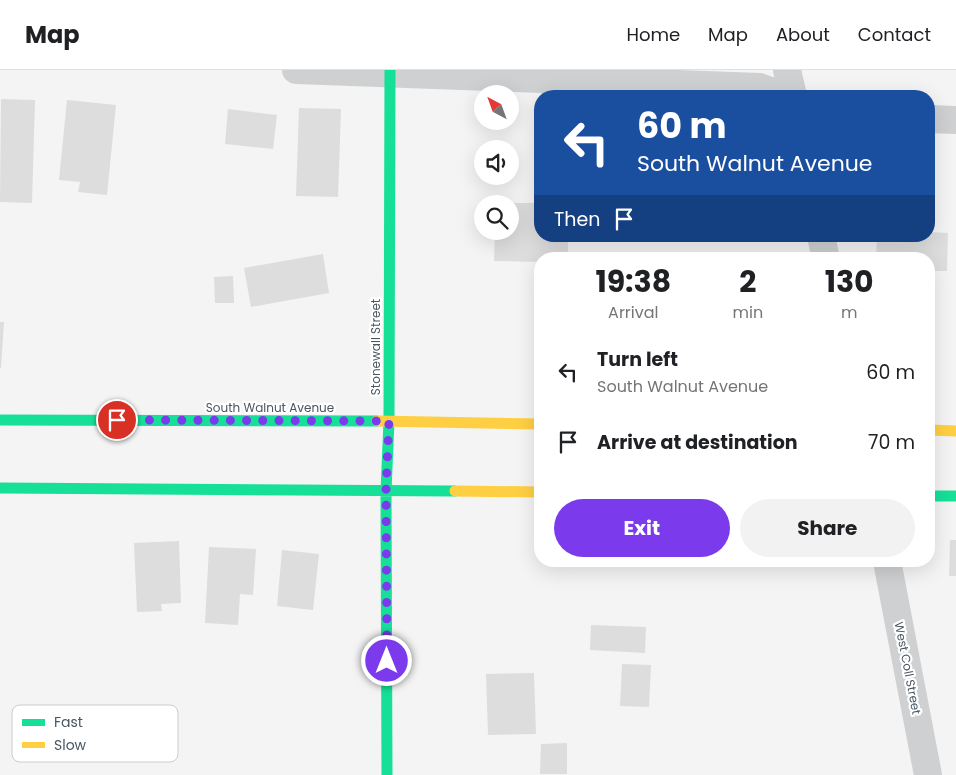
<!DOCTYPE html>
<html lang="en">
<head>
<meta charset="utf-8">
<style>
  :root { --surface:#fff; --page:#f2f2f2; --text:#202124; --muted:#757577; --line:#e0e0e0; --accent:#7c3aed }
  body { margin:0; font-family:Poppins,sans-serif; background:var(--page); color:var(--text); height:100vh; display:flex; flex-direction:column; font-size:19px; white-space:nowrap }
  * { box-sizing:border-box; margin:0 }
  p { font-size:16px; color:var(--muted) }
  .icon { flex:none; width:28px; height:28px; fill:none; stroke:currentColor; stroke-width:2; stroke-linecap:round; stroke-linejoin:round }
  .map { position:relative; flex:1; overflow:hidden }
  .side { position:absolute; left:534px; top:182px; width:401px; height:315px; display:flex; flex-direction:column; background:var(--surface); border-radius:20px; box-shadow:0 5px 20px #0002 }
  .side>* { flex:none }
  .top-card { position:absolute; left:534px; top:20px; width:401px; height:152px; border-radius:20px; box-shadow:0 5px 20px #0002; background:#1a4fa0; color:#fff; overflow:hidden }
  .needle { width:32px; rotate:319deg }
  .controls { position:absolute; left:474px; top:15px; display:grid; gap:10px }
  .controls a { display:grid; place-items:center; width:45px; height:45px; border-radius:50%; background:var(--surface); box-shadow:0 5px 20px #0002; font-size:25px }
  .pin { position:absolute; display:grid; place-items:center; width:42px; height:42px; color:#fff; margin:-21px; border:2px solid #fff; border-radius:50%; box-shadow:0 1px 5px #0007 }
  .me { position:absolute; width:55px; margin:-28px; rotate:0deg; stroke-linejoin:round; filter:drop-shadow(0 0 4px #0008) }
  .turn { display:flex; align-items:center; gap:18px; height:105px; padding:0 20px; font-size:22px }
  .turn .icon { width:65px; height:65px; stroke-width:2.5 }
  .turn b { display:block; font-size:35px; line-height:42px }
  .then { display:flex; align-items:center; height:48px; padding:0 20px; background:#0003; gap:10px; font-size:19px }
  .eta { display:flex; justify-content:space-evenly; align-items:center; height:85px; text-align:center }
  .eta b { font-size:30px; font-weight:700; line-height:35px }
  .cta { display:flex; gap:10px; margin-top:auto; padding:10px 20px }
  .cta a { flex:1; height:58px; border-radius:30px; background:var(--accent); color:#fff; font-size:20px; font-weight:700; line-height:58px; text-align:center }
  .cta a+a { background:var(--page); color:var(--text) }
  ul { padding:0; list-style:none }
  li { display:flex; align-items:center; gap:15px; height:70px; padding:0 20px }
  li div { flex:1 }
  li b { display:block; font-size:19px }
  li em { font-style:normal }
  header { display:flex; align-items:center; gap:30px; box-sizing:border-box; height:70px; padding:0 25px; background:var(--surface); border-bottom:1px solid var(--line) }
  header strong { font-size:24px }
  nav { display:flex; gap:28px; margin-inline-start:auto; font-size:18px }
  .map>svg:first-child { display:block }
  .building { fill:#ddddde }
  .lines { fill:none; stroke-linecap:round; stroke-linejoin:round }
  .street { stroke:#ced0d2; stroke-width:28 }
  .fast { stroke:#16e098; stroke-width:11 }
  .slow { stroke:#ffcf43; stroke-width:11 }
  .route { stroke:#7c3aed; stroke-width:9; stroke-dasharray:0 16.2 }
  .labels { text-anchor:middle; dominant-baseline:central; stroke-width:4.5; stroke-linejoin:round; paint-order:stroke }
  .street-label { font-size:12px; fill:#4a5661; stroke:#fff }
  .key { fill:#fff; stroke:#c9ccd0; stroke-width:1 }
  .key-label { font-size:14px; fill:#4a5661 }
</style>
</head>
<body>
<header>
<strong>Map</strong>
<nav><a>Home</a><a>Map</a><a>About</a><a>Contact</a></nav>
</header>
<div class="map">
<svg width="956" height="705" viewBox="0 0 956 705">
  <rect width="100%" height="100%" fill="#f4f4f4"/>
  <!-- building -->
  <path class="building" d="M 1,29 L 35,30 L 32,133 L 0,132 Z
    M 67,30 L 116,35 L 107,125 L 78,122 L 80,112 L 59,110 Z
    M 299,38 L 341,39 L 338,127 L 296,126 Z
    M 228,39 L 277,45 L 273,79 L 225,74 Z
    M 929,84 L 935,84 L 933,132 L 929,132 Z
    M 510,133 L 540,133 L 540,166 L 568,166 L 568,189 L 540,189 L 540,192 L 494,191 L 495,161 L 510,161 Z
    M 929,162 L 948,163 L 947,201 L 929,201 L 929,189 L 876,189 L 877,166 L 929,166 Z
    M 323,184 L 329,223 L 251,237 L 244,198 Z
    M 233,206 L 234,233 L 215,233 L 214,207 Z
    M 0,252 L 4,252 L 1,298 L 0,298 Z
    M 950,470 L 956,470 L 956,506 L 949,506 Z
    M 179,471 L 181,533 L 161,534 L 162,541 L 137,542 L 134,473 Z
    M 209,477 L 256,479 L 253,525 L 240,524 L 238,555 L 205,553 Z
    M 282,480 L 319,484 L 313,540 L 277,536 Z
    M 591,555 L 646,557 L 645,583 L 590,580 Z
    M 622,594 L 651,595 L 649,637 L 620,636 Z
    M 534,603 L 536,664 L 488,665 L 486,604 Z
    M 567,673 L 567,704 L 540,704 L 541,674 Z"/>
  <g class="lines">
    <!-- street -->
    <path class="street" d="M 296,0 L 760,17 L 784,26
      M 787,0 L 793,26
      M 929,49 L 956,50
      M 821,166 L 826,189
      M 887,491 L 928,705"/>
    <!-- fast -->
    <path class="fast" d="M 0,350 L 377,351
      M 0,418 L 455,421
      M 929,426 L 956,426
      M 387,705 L 386,421 L 389,351 L 390,0"/>
    <!-- slow -->
    <path class="slow" d="M 377,351 L 540,354
      M 929,360 L 956,361
      M 455,421 L 540,422"/>
  </g>
  <g class="lines">
    <!-- route -->
    <path class="route" d="M 117,350 L 389,351 L 386,420 L 387,591"/>
  </g>
  <g class="labels">
    <!-- street labels -->
    <g class="street-label">
      <text transform="translate(375 277) rotate(-90)">Stonewall Street</text>
      <text x="270" y="337">South Walnut Avenue</text>
      <text transform="translate(908 598) rotate(79)">West Coll Street</text>
    </g>
  </g>
  <!-- legend -->
  <rect x="12" y="635" width="166" height="57" rx="8" class="key"/>
  <rect x="22" y="649" width="23" height="7" fill="#16e098"/>
  <rect x="22" y="672" width="23" height="6" fill="#ffcf43"/>
  <g class="key-label">
    <text x="54" y="657">Fast</text>
    <text x="54" y="680">Slow</text>
  </g>
</svg>
<div class="controls">
<a><svg class="needle" viewBox="-14 -14 28 28"><path d="M0-13l5 13h-10z" fill="#e53935"/><path d="M0 13l5-13h-10z" fill="#757577"/></svg></a>
<a><svg class="icon" aria-label="sound" viewBox="0 0 24 24"><path d="M4 9h4l5-4v14l-5-4H4zM17 9q2 3 0 6"/></svg></a>
<a><svg class="icon" aria-label="search" viewBox="0 0 24 24"><circle cx="10" cy="10" r="6"/><path d="M15 15l6 6"/></svg></a>
</div>
<div class="pin" style="left:117px;top:350px;background:#d93025"><svg class="icon" aria-label="arrive" viewBox="0 0 24 24"><path d="M6 21V4h12l-3 4 3 4H6"/></svg></div>
<svg class="me" style="left:387px;top:591px" viewBox="-20 -20 40 40"><circle r="17" fill="#7c3aed" stroke="#fff" stroke-width="3"/><path d="M0-11L8 9 0 5-8 9z" fill="#fff"/></svg>
<div class="top-card">
<div class="turn"><svg class="icon" aria-label="left" viewBox="0 0 24 24"><path d="M17 20v-9H6M10 6l-5 5 5 5"/></svg><div><b>60 m</b>South Walnut Avenue</div></div>
<div class="then">Then<svg class="icon" aria-label="arrive" viewBox="0 0 24 24"><path d="M6 21V4h12l-3 4 3 4H6"/></svg></div>
</div>
<section class="side">
<div class="eta">
<div><b>19:38</b><p>Arrival</p></div>
<div><b>2</b><p>min</p></div>
<div><b>130</b><p>m</p></div>
</div>
<ul>
<li><svg class="icon" aria-label="left" viewBox="0 0 24 24"><path d="M17 20v-9H6M10 6l-5 5 5 5"/></svg><div><b>Turn left</b><p>South Walnut Avenue</p></div><em>60 m</em></li>
<li><svg class="icon" aria-label="arrive" viewBox="0 0 24 24"><path d="M6 21V4h12l-3 4 3 4H6"/></svg><div><b>Arrive at destination</b></div><em>70 m</em></li>
</ul>
<div class="cta"><a>Exit</a><a>Share</a></div>
</section>
</div>
</body>
</html>
